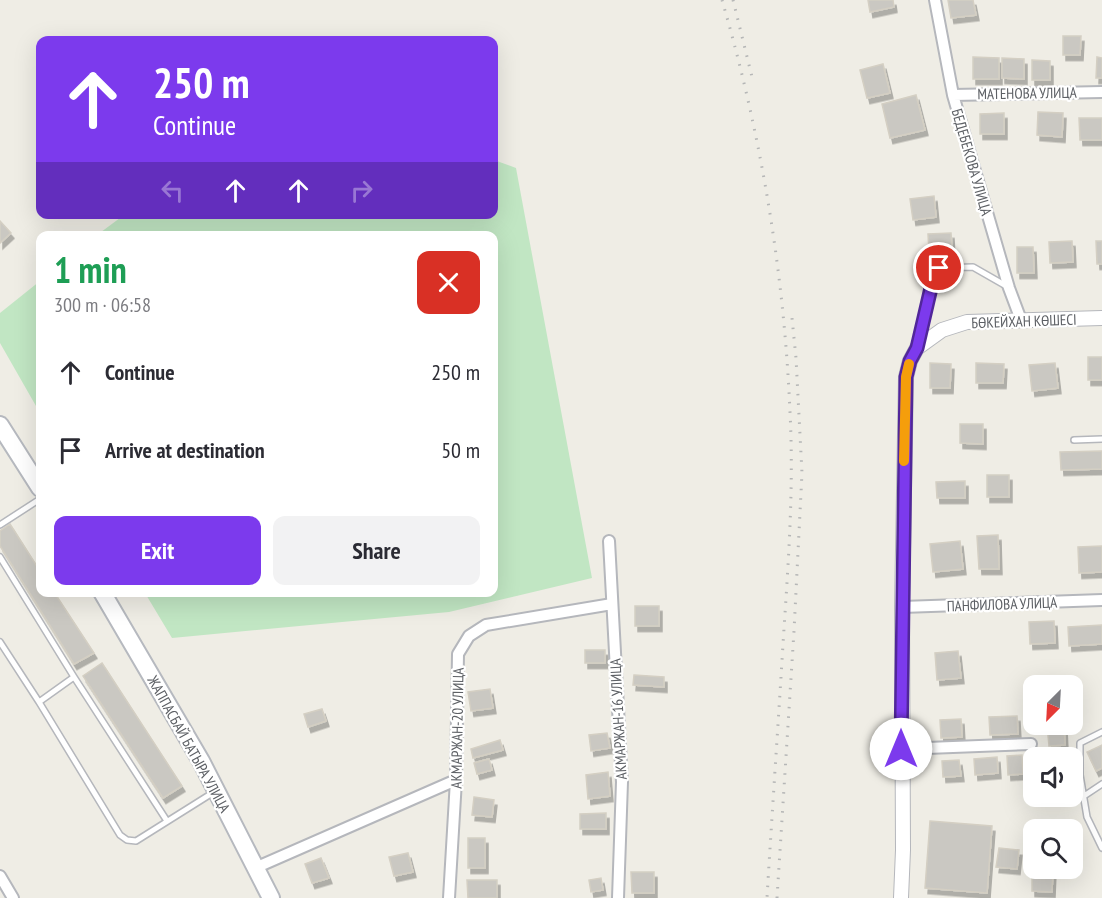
<!DOCTYPE html>
<html lang="en">
<head>
<meta charset="utf-8">
<style>
  :root { --surface:#fff; --page:#f2f2f3; --text:#2b2b33; --muted:#7c7c81; --accent:#7c3aed }
  body { margin:0; font-family:"PT Sans Narrow",sans-serif; background:var(--page); color:var(--text); height:100vh; display:flex; flex-direction:column; font-size:22px; white-space:nowrap }
  * { box-sizing:border-box; margin:0 }
  p { font-size:20px; color:var(--muted) }
  .icon { flex:none; width:33px; height:33px; fill:none; stroke:currentColor; stroke-width:2; stroke-linecap:round; stroke-linejoin:round }
  .map { position:relative; flex:1; overflow:hidden }
  .sheet { position:absolute; left:36px; top:231px; width:462px; height:366px; display:flex; flex-direction:column; background:var(--surface); border-radius:12px; box-shadow:0 6px 24px #0002 }
  .sheet>* { flex:none }
  .banner { position:absolute; left:36px; top:36px; width:462px; height:183px; border-radius:12px; box-shadow:0 6px 24px #0002; background:#7c3aed; color:#fff; overflow:hidden }
  .needle { width:39px; rotate:204deg }
  .controls { position:absolute; left:1023px; top:675px; display:grid; gap:12px }
  .controls a { display:grid; place-items:center; width:60px; height:60px; border-radius:12px; background:var(--surface); box-shadow:0 6px 24px #0002; font-size:30px }
  .pin { position:absolute; display:grid; place-items:center; width:51px; height:51px; color:#fff; margin:-26px; border:3px solid #fff; border-radius:50%; box-shadow:0 2px 6px #0007 }
  .me { position:absolute; width:66px; margin:-33px; rotate:0deg; stroke-linejoin:round; filter:drop-shadow(0 0 4px #0008) }
  .turn { display:flex; align-items:center; gap:21px; height:126px; padding:0 18px; font-size:27px }
  .turn .icon { width:78px; height:78px; stroke-width:2.5 }
  .turn b { display:block; font-size:42px; line-height:51px }
  .lanes { display:flex; align-items:center; height:57px; padding:0 18px; background:#0003; justify-content:center; gap:30px; direction:ltr }
  .lanes .off { opacity:.35 }
  .round { display:grid; place-items:center; flex:none; width:63px; height:63px; border-radius:12px; background:var(--page) }
  .summary { display:flex; align-items:center; justify-content:space-between; height:102px; padding:0 18px }
  h1 { font-size:36px; font-weight:800; line-height:45px; color:#1e9e55 }
  .cta { display:flex; gap:12px; margin-top:auto; padding:12px 18px }
  .cta a { flex:1; height:69px; border-radius:12px; background:var(--accent); color:#fff; font-size:24px; font-weight:800; line-height:69px; text-align:center }
  .cta a+a { background:var(--page); color:var(--text) }
  ul { padding:0; list-style:none }
  li { display:flex; align-items:center; gap:18px; height:78px; padding:0 18px }
  li div { flex:1 }
  li b { display:block; font-size:22px }
  li em { font-style:normal }
  .map>svg:first-child { display:block }
  .green { fill:#c1e6c3 }
  .building { fill:#cac8c2; stroke:#d4cfc3; stroke-width:1.5; filter:url(#shadow) }
  .lines { fill:none; stroke-linecap:round; stroke-linejoin:round }
  .service-casing { stroke:#b5b7bc; stroke-width:8 }
  .minor-casing { stroke:#b5b7bc; stroke-width:14 }
  .tertiary-casing { stroke:#b5b7bc; stroke-width:16 }
  .secondary-casing { stroke:#b6b9bf; stroke-width:20 }
  .service { stroke:#fff; stroke-width:5 }
  .minor { stroke:#fff; stroke-width:10 }
  .tertiary { stroke:#fff; stroke-width:14 }
  .secondary { stroke:#fff; stroke-width:16 }
  .rail { stroke:#b5b6b6; stroke-width:3; stroke-dasharray:1.5 8; stroke-linecap:butt }
  .route-casing { stroke:#51269a; stroke-width:15 }
  .route { stroke:#7c3aed; stroke-width:10 }
  .slow { stroke:#f59e0b; stroke-width:10 }
  .labels { text-anchor:middle; dominant-baseline:central; stroke-width:4.5; stroke-linejoin:round; paint-order:stroke }
  .street-label { font-size:15px; fill:#5d6065; stroke:#fff }
</style>
</head>
<body>
<div class="map">
<svg width="1102" height="898" viewBox="0 0 1102 898">
  <defs>
    <filter id="shadow"><feDropShadow dx="3" dy="5.5" stdDeviation="0" flood-color="#0004"/></filter>
  </defs>
  <rect width="100%" height="100%" fill="#efede5"/>
  <!-- green -->
  <path class="green" d="M 494,160 L 516,168 L 592,578 L 449,612 L 172,638 L 145,593 L 494,592 L 494,236 L 97,235 L 124,215 L 494,214 Z
    M 40,281 L 40,280 L 40,413 L 0,343 L 0,313 Z"/>
  <!-- building -->
  <path class="building" d="M 868,0 L 893,0 L 894,7 L 870,12 Z
    M 948,0 L 973,0 L 976,15 L 951,18 Z
    M 1063,36 L 1081,36 L 1080,55 L 1063,55 Z
    M 973,57 L 999,58 L 999,79 L 973,79 Z
    M 1097,57 L 1102,58 L 1102,78 L 1096,78 Z
    M 1002,58 L 1024,59 L 1024,79 L 1002,78 Z
    M 1032,60 L 1050,61 L 1050,80 L 1032,80 Z
    M 883,64 L 890,93 L 867,98 L 860,70 Z
    M 916,95 L 925,130 L 890,138 L 882,104 Z
    M 1038,112 L 1063,113 L 1062,137 L 1037,135 Z
    M 1004,113 L 1004,134 L 980,134 L 980,114 Z
    M 1079,118 L 1102,118 L 1102,140 L 1080,140 Z
    M 934,196 L 936,217 L 913,220 L 910,199 Z
    M 0,221 L 11,233 L 0,243 Z
    M 951,233 L 952,251 L 929,252 L 928,234 Z
    M 1072,241 L 1073,262 L 1050,263 L 1049,242 Z
    M 1096,241 L 1102,241 L 1102,264 L 1097,264 Z
    M 1017,247 L 1033,247 L 1034,273 L 1017,273 Z
    M 1088,357 L 1102,357 L 1102,380 L 1088,380 Z
    M 930,363 L 951,364 L 950,388 L 930,388 Z
    M 976,363 L 1004,364 L 1003,383 L 976,383 Z
    M 1055,363 L 1058,388 L 1032,391 L 1029,365 Z
    M 960,424 L 983,424 L 983,444 L 960,443 Z
    M 1102,451 L 1102,469 L 1061,470 L 1060,452 Z
    M 987,475 L 1009,475 L 1009,497 L 987,497 Z
    M 965,481 L 965,498 L 937,498 L 936,482 Z
    M 10,524 L 40,571 L 40,592 L 54,592 L 94,653 L 74,664 L 0,546 L 0,531 Z
    M 998,535 L 999,569 L 979,569 L 977,536 Z
    M 960,541 L 963,569 L 933,572 L 930,544 Z
    M 1102,546 L 1102,572 L 1079,573 L 1078,547 Z
    M 635,606 L 659,606 L 659,626 L 635,626 Z
    M 1054,621 L 1055,643 L 1030,644 L 1029,622 Z
    M 1102,625 L 1102,644 L 1069,646 L 1068,627 Z
    M 585,650 L 605,650 L 605,663 L 585,663 Z
    M 958,651 L 961,678 L 937,680 L 935,653 Z
    M 102,663 L 182,786 L 163,798 L 83,676 Z
    M 634,675 L 664,677 L 664,687 L 633,685 Z
    M 490,689 L 493,708 L 471,711 L 468,692 Z
    M 322,709 L 326,721 L 308,727 L 304,714 Z
    M 1017,716 L 1018,734 L 990,735 L 989,717 Z
    M 961,719 L 962,737 L 941,738 L 940,720 Z
    M 1047,724 L 1064,724 L 1065,745 L 1049,746 Z
    M 607,733 L 610,748 L 591,751 L 589,735 Z
    M 500,740 L 503,750 L 473,758 L 471,749 Z
    M 1102,745 L 1102,768 L 1096,771 L 1087,752 Z
    M 1022,755 L 1023,774 L 1008,775 L 1007,756 Z
    M 997,757 L 998,773 L 975,775 L 974,759 Z
    M 489,759 L 492,770 L 477,774 L 474,763 Z
    M 959,760 L 961,776 L 943,777 L 942,761 Z
    M 608,772 L 610,796 L 588,799 L 586,775 Z
    M 474,797 L 494,800 L 492,817 L 472,815 Z
    M 606,813 L 606,829 L 580,829 L 580,814 Z
    M 930,821 L 992,826 L 987,893 L 925,888 Z
    M 468,838 L 485,838 L 485,868 L 468,868 Z
    M 999,848 L 1019,850 L 1017,869 L 996,867 Z
    M 408,853 L 413,872 L 394,876 L 389,857 Z
    M 321,858 L 329,878 L 312,883 L 305,864 Z
    M 1032,863 L 1034,868 L 1053,868 L 1052,892 L 1032,891 Z
    M 631,872 L 654,872 L 654,893 L 632,893 Z
    M 601,878 L 603,890 L 591,892 L 589,880 Z
    M 467,880 L 497,880 L 497,898 L 468,898 Z"/>
  <g class="lines">
    <defs>
      <path id="service" d="M 917,345 L 934,275 L 939,268 L 973,267 L 1008,287
        M 1074,440 L 1102,439
        M 0,525 L 40,499
        M 0,557 L 74,677 L 167,821
        M 0,642 L 39,702 L 120,835 L 127,840 L 136,841 L 214,792
        M 39,702 L 74,677
        M 1102,732 L 1080,743 L 1080,775 L 1087,817 L 1102,848
        M 1084,796 L 1102,784"/>
      <path id="minor" d="M 935,0 L 953,95 L 1009,288 L 1021,320
        M 953,95 L 1102,92
        M 609,541 L 622,782 L 618,898
        M 902,607 L 1102,600
        M 901,749 L 1031,744
        M 255,868 L 456,780
        M 0,876 L 13,898
        M 449,898 L 456,780 L 458,654 L 469,636 L 486,625 L 612,604"/>
      <path id="tertiary" d="M 901,898 L 903,850 L 902,607 L 906,377 L 910,361 L 917,348 L 942,330 L 967,322 L 1102,318"/>
      <path id="secondary" d="M 0,425 L 40,488
        M 102,592 L 201,761 L 271,898"/>
    </defs>
    <!-- service casing -->
    <use href="#service" class="service-casing"/>
    <!-- minor casing -->
    <use href="#minor" class="minor-casing"/>
    <!-- tertiary casing -->
    <use href="#tertiary" class="tertiary-casing"/>
    <!-- secondary casing -->
    <use href="#secondary" class="secondary-casing"/>
    <!-- service -->
    <use href="#service" class="service"/>
    <!-- minor -->
    <use href="#minor" class="minor"/>
    <!-- tertiary -->
    <use href="#tertiary" class="tertiary"/>
    <!-- secondary -->
    <use href="#secondary" class="secondary"/>
    <!-- rail -->
    <path class="rail" d="M 722,0 C 761,134 784,272 790,412 C 794,489 788,567 783,644 C 778,728 772,813 767,898
      M 733,0 L 753,81
      M 777,898 L 794,631 L 802,473 L 796,358 L 792,318"/>
  </g>
  <g class="lines">
    <defs>
      <path id="route" d="M 901,749 L 906,377 L 910,361 L 917,348 L 934,275 L 939,268"/>
    </defs>
    <!-- route casing -->
    <use href="#route" class="route-casing"/>
    <!-- route -->
    <use href="#route" class="route"/>
    <!-- slow -->
    <path class="slow" d="M 904,461 L 906,377 L 909,364"/>
  </g>
  <g class="labels">
    <!-- street labels -->
    <g class="street-label">
      <text transform="translate(1027 93) rotate(-1)">МАТЕНОВА УЛИЦА</text>
      <text transform="translate(972 162) rotate(74)">БЕДЕБЕКОВА УЛИЦА</text>
      <text transform="translate(1024 321) rotate(-2)">БӨКЕЙХАН КӨШЕСІ</text>
      <text transform="translate(1002 604) rotate(-2)">ПАНФИЛОВА УЛИЦА</text>
      <text transform="translate(618 719) rotate(-93)">АКМАРЖАН-16 УЛИЦА</text>
      <text transform="translate(457 728) rotate(-89)">АКМАРЖАН-20 УЛИЦА</text>
      <text transform="translate(189 744) rotate(61)">ЖАППАСБАЙ БАТЫРА УЛИЦА</text>
    </g>
  </g>
</svg>
<div class="controls">
<a><svg class="needle" viewBox="-14 -14 28 28"><path d="M0-13l5 13h-10z" fill="#e53935"/><path d="M0 13l5-13h-10z" fill="#7c7c81"/></svg></a>
<a><svg class="icon" aria-label="sound" viewBox="0 0 24 24"><path d="M4 9h4l5-4v14l-5-4H4zM17 9q2 3 0 6"/></svg></a>
<a><svg class="icon" aria-label="search" viewBox="0 0 24 24"><circle cx="10" cy="10" r="6"/><path d="M15 15l6 6"/></svg></a>
</div>
<div class="pin" style="left:939px;top:268px;background:#d93025"><svg class="icon" aria-label="arrive" viewBox="0 0 24 24"><path d="M6 21V4h12l-3 4 3 4H6"/></svg></div>
<svg class="me" style="left:901px;top:749px" viewBox="-20 -20 40 40"><circle r="19" fill="#fff"/><path d="M0-13L10 11 0 6-10 11z" fill="#7c3aed"/></svg>
<div class="banner">
<div class="turn"><svg class="icon" aria-label="ahead" viewBox="0 0 24 24"><path d="M12 20V5M6 11l6-6 6 6"/></svg><div><b>250 m</b>Continue</div></div>
<div class="lanes"><svg class="icon off" aria-label="left" viewBox="0 0 24 24"><path d="M17 20v-9H6M10 6l-5 5 5 5"/></svg><svg class="icon" aria-label="ahead" viewBox="0 0 24 24"><path d="M12 20V5M6 11l6-6 6 6"/></svg><svg class="icon" aria-label="ahead" viewBox="0 0 24 24"><path d="M12 20V5M6 11l6-6 6 6"/></svg><svg class="icon off" aria-label="right" viewBox="0 0 24 24"><path d="M7 20v-9h11M14 6l5 5-5 5"/></svg></div>
</div>
<section class="sheet">
<div class="summary"><div><h1>1 min</h1><p>300 m · 06:58</p></div><a class="round" style="background:#d93025;color:#fff"><svg class="icon" aria-label="close" viewBox="0 0 24 24"><path d="M6 6l12 12M18 6L6 18"/></svg></a></div>
<ul>
<li><svg class="icon" aria-label="ahead" viewBox="0 0 24 24"><path d="M12 20V5M6 11l6-6 6 6"/></svg><div><b>Continue</b></div><em>250 m</em></li>
<li><svg class="icon" aria-label="arrive" viewBox="0 0 24 24"><path d="M6 21V4h12l-3 4 3 4H6"/></svg><div><b>Arrive at destination</b></div><em>50 m</em></li>
</ul>
<div class="cta"><a>Exit</a><a>Share</a></div>
</section>
</div>
</body>
</html>
